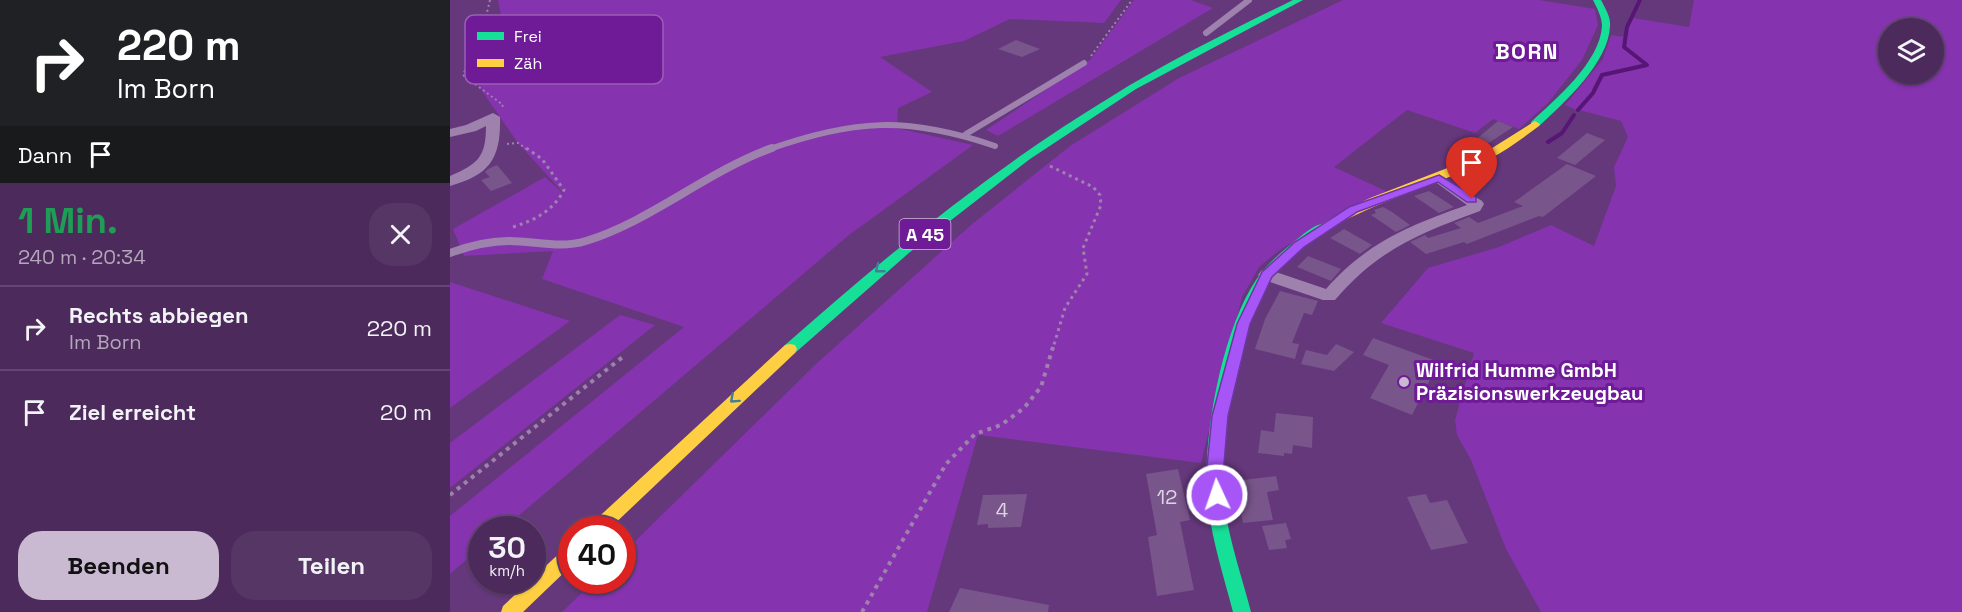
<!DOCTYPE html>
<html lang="de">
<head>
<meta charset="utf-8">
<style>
  :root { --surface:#4c2a5c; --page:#563665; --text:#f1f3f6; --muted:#b2a7bb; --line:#634672; --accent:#c9b9d1 }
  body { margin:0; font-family:"Space Grotesk",sans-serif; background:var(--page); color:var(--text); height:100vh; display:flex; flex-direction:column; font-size:22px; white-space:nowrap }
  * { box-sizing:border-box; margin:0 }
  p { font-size:20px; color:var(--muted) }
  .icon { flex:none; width:33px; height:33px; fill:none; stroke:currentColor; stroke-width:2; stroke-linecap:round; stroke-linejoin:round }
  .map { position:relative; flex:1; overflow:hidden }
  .side { display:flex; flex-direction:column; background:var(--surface); width:450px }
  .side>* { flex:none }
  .guide { background:#202124; color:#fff; overflow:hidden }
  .tools { position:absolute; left:1428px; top:18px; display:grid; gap:12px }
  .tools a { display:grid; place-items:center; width:66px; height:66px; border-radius:50%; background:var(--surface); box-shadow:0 2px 4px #0004,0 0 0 2px var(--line); font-size:30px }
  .speed { position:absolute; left:18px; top:516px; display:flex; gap:12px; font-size:30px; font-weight:700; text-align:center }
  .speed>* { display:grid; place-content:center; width:78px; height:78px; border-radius:50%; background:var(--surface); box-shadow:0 2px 4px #0004,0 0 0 2px var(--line); line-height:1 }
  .speed small { font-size:15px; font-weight:400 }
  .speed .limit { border:9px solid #d22; background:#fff; color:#111 }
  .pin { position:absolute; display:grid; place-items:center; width:51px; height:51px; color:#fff; margin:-62px -26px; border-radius:50% 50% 50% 0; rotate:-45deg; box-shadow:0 0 6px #0007 }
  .pin .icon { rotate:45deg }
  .me { position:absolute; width:66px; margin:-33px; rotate:357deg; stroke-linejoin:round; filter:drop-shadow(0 0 4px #0008) }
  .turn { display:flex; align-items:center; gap:21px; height:126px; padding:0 18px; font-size:27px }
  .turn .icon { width:78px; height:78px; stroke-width:2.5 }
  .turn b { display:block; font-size:42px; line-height:51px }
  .then { display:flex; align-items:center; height:57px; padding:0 18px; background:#0003; gap:12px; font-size:22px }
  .round { display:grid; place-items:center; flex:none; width:63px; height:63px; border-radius:24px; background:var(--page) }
  .overview { display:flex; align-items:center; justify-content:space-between; height:102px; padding:0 18px }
  h1 { font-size:36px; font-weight:600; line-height:45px; color:#1e9e55 }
  .cta { display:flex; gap:12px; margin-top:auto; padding:12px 18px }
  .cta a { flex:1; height:69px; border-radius:24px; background:var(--accent); color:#111; font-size:24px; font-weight:600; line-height:69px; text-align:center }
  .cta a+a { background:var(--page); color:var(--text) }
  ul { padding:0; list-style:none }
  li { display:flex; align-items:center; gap:18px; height:84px; padding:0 18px; border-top:2px solid var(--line) }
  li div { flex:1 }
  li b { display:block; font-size:22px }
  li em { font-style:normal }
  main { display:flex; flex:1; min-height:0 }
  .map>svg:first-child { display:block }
  .green { fill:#8533af; fill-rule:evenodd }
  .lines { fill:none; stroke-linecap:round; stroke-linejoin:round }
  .stream { stroke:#571576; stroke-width:4 }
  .building { fill:#78558a }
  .path-far2 { stroke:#9e82ad; stroke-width:2; stroke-dasharray:2 3; stroke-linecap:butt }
  .path-far1 { stroke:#9e82ad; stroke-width:3; stroke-dasharray:3 4; stroke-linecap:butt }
  .path { stroke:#9e82ad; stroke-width:4; stroke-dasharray:4 5; stroke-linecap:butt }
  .lane-far1 { stroke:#9e82ad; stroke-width:6 }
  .lane { stroke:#9e82ad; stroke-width:8 }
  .street { fill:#9e82ad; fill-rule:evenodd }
  .fast { fill:#16e098; fill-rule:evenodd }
  .slow { fill:#ffcf43; fill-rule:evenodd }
  .oneway { stroke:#427e98 }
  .route { fill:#a855f7; stroke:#6d37a1; stroke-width:1.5 }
  .poi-dot { fill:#c9b9d1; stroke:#6f1b98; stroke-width:2 }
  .labels { text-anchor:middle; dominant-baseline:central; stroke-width:6; stroke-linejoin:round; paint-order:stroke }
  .shield { fill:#6f1b98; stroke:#d4bbe0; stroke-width:1.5 }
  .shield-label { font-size:18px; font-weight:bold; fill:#fff }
  .poi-label { font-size:20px; font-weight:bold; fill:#fff; stroke:#6f1b98; text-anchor:start }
  .near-number-label { font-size:20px; fill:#ddd4e2 }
  .far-district-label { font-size:22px; font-weight:bold; letter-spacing:1.5px; fill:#fff; stroke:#6f1b98 }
  .key { fill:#6f1b98; stroke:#9a5fb7; stroke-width:1.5 }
  .key-label { font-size:16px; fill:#fff }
</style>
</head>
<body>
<main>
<section class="side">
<div class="guide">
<div class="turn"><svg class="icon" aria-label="right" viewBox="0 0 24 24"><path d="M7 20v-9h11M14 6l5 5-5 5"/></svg><div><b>220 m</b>Im Born</div></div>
<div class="then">Dann<svg class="icon" aria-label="arrive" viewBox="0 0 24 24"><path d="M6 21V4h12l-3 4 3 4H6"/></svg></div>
</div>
<div class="overview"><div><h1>1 Min.</h1><p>240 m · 20:34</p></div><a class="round"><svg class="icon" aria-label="close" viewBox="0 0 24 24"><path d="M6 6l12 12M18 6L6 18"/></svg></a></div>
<ul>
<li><svg class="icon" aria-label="right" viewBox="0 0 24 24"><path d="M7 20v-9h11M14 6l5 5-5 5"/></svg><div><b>Rechts abbiegen</b><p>Im Born</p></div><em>220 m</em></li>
<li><svg class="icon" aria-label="arrive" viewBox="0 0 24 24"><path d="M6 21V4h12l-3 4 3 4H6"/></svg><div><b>Ziel erreicht</b></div><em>20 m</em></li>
</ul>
<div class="cta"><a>Beenden</a><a>Teilen</a></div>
</section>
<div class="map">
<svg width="1512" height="612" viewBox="0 0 1512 612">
  <rect width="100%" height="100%" fill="#65387b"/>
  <!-- green -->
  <path class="green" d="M 48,0 L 671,0 L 654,23 L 560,19 L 514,41 L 430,57 L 482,92 L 448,108 L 447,128 L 523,145 L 399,235 L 53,529 L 32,530 L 31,547 L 0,574 L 0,516 L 234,327 L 92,279 L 103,251 L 14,256 L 3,229 L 95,177 L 116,196 L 68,143 L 21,75 L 51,15 Z
    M 684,0 L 741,0 L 763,8 L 548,136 L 536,130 L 640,60 Z
    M 893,0 L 1089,0 L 1145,9 L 1148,25 L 1132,60 L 1098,103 L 1069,129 L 1043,119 L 1025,133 L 957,110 L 884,167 L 936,191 L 831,249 L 809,267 L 792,297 L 751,463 L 528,435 L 477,612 L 112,612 L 144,581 L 172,580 L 173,553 L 366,364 L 521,225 L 620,146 L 729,78 Z
    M 1244,0 L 1512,0 L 1512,612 L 1091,612 L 1056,549 L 1021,460 L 1007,435 L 1005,420 L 1024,353 L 931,323 L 978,268 L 1049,247 L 1101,225 L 1144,246 L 1166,186 L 1164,167 L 1178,137 L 1171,121 L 1129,110 L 1144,94 L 1144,89 L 1153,75 L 1198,65 L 1176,47 L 1178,27 L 1183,18 L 1239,27 ZM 1438,28 L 1484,28 L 1484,74 L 1438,74 Z
    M 1161,35 L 1175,37 L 1173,47 L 1195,65 L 1151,74 L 1142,89 L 1142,93 L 1127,110 L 1115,105 L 1153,59 Z
    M 0,282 L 120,321 L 0,408 Z
    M 170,315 L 205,325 L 0,488 L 0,443 Z"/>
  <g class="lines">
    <!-- stream -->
    <path class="stream" d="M 1128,110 L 1143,93 L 1152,75 L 1197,65 L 1174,47 L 1177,27 L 1190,0
      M 1098,142 L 1112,133 L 1124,115"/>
  </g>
  <!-- building -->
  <path class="building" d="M 566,40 L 590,49 L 572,57 L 548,49 Z
    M 1048,121 L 1063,127 L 1034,146 L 1001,162 L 1000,160 L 1012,150 L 1005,147 L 1020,139 L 1024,141 Z
    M 1137,133 L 1155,140 L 1125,165 L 1107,158 Z
    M 1117,164 L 1146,176 L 1093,217 L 1089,216 L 1017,244 L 1014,242 L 976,254 L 960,242 L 975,235 L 978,238 L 1011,228 L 1004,223 L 1019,217 L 1028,223 L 1073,206 L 1064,202 Z
    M 47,165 L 62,183 L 41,191 L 31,180 L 40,177 L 35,172 L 38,169 Z
    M 979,191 L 990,198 L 1004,207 L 989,213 L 964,196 Z
    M 933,207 L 942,212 L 960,225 L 946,232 L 921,215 L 926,213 L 924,210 Z
    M 894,229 L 922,245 L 910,254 L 880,238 Z
    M 858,256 L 891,269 L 881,281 L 847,267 Z
    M 830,291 L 868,301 L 862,315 L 854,313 L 842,343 L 849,344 L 845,359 L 805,349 L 815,319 Z
    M 923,338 L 989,362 L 962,415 L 920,398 L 939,365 L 913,355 Z
    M 886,344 L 904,352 L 884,371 L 851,364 L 856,350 L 877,355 Z
    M 826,413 L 863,417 L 862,448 L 843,445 L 842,454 L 834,453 L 834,456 L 808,453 L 811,430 L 824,432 Z
    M 728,469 L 740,520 L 730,522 L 744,590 L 707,596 L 698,537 L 707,535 L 696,474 Z
    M 826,476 L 829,490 L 817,492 L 823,520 L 793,523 L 785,481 Z
    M 577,494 L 571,527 L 538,528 L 538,524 L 527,525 L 533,495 Z
    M 976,494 L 980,503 L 997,500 L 1018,543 L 981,550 L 957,497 Z
    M 836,523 L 841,539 L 835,540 L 837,548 L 819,550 L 812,526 Z
    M 510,588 L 599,605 L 598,612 L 499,612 Z"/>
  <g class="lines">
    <!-- path-far2 -->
    <path class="path-far2" d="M 40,0 L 33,29 L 13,75 L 53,105 L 52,107
      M 641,56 L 682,0
      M 57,144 L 68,143 L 78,150"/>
    <!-- path-far1 -->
    <path class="path-far1" d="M 600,166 L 643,187 L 650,195 L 651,205 L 633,248 L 637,274 L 615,308 L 603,348
      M 63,227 C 85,220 103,211 114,190 L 92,159 L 76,148"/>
    <!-- path -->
    <path class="path" d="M 0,495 L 175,355
      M 412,612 L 496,464 L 525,434 L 551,425 L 574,408 L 591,387 L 603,347"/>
    <!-- lane-far1 -->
    <path class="lane-far1" d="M 756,33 L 799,0
      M 516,134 L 634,63
      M 317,150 C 404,119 457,116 545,146"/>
    <!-- lane -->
    <path class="lane" d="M 0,253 C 19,246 39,241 59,241 C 85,241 110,249 136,241 C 201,221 256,172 322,148"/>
    <!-- street -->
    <path class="street" d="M 43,113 L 50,117 C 51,157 41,175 0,186 L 0,176 C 28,164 36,157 36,126 L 26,131 L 0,137 L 0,129 L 16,125 Z
      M 989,174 L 1032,201 L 1034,204 L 1030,211 C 968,234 929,249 885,300 L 873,300 L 811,279 L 808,275 L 811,271 L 817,269 L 876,289 C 917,242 961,225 1017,205 L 984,181 L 982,178 L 984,175 Z"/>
    <!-- fast -->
    <path class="fast" d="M 843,0 L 853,0 L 686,89 L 580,159 L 460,252 L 345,353 L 335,353 L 333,349 L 335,345 C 437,255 542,169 659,98 C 718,61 780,31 843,0 Z
      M 1143,0 L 1151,0 C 1155,8 1161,17 1160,26 C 1159,62 1114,103 1089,126 L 1081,126 L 1081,122 C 1106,99 1150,62 1152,26 C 1152,17 1147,8 1143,0 Z
      M 871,224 L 875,225 L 877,228 L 875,231 C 854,245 832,261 818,283 C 787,330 769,436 773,491 C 776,532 791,573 801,612 L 783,612 C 773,573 759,532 757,492 C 753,433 773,329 806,280 C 816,265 830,253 844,242 C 852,235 861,227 871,224 Z"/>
    <!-- slow -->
    <path class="slow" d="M 1085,121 L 1090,124 L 1089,126 C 1073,138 1057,150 1039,159 C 986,186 928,200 875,231 L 867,231 L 865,228 L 893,211 L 920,198 L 1031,155 Z
      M 340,344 L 345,345 L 347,349 L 345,353 L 158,530 L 137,530 L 140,525 L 335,345 Z
      M 122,545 L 122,565 L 73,612 L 51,612 L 53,606 L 116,547 Z"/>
  </g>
  <!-- one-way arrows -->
  <defs><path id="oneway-chevron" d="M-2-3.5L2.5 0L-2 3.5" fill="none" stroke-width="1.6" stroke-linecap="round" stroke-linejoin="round" transform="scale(1.5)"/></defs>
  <g class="oneway">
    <use href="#oneway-chevron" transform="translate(429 269) rotate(142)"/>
    <use href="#oneway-chevron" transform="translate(284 399) rotate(138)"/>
  </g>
  <!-- route -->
  <path class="route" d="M 989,175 L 1026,197 L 1026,202 L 1017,202 L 988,182 L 907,212 L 854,247 L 822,277 L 800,324 L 778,416 L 773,476 L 775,495 L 773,500 L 767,502 L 761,500 L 756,476 L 762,416 L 787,324 L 812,272 L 845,242 L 899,207 Z"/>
  <!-- markers -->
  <circle class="poi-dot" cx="954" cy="382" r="6"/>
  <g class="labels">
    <!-- shield labels -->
    <rect class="shield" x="449.5" y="219" width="51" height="30" rx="4.5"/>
    <g class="shield-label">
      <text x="475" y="234">A 45</text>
    </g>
    <!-- poi labels -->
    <g class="poi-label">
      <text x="966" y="370">Wilfrid Humme GmbH<tspan x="966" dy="23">Präzisionswerkzeugbau</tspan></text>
    </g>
    <!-- near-number labels -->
    <g class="near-number-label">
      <text x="717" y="497">12</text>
      <text x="552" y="510">4</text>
    </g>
    <!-- far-district labels -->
    <g class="far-district-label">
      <text x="1077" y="51">BORN</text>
    </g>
  </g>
  <!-- legend -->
  <rect x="15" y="15" width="198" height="69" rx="9" class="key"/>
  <rect x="27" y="32" width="27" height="8" fill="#16e098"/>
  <rect x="27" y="59" width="27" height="8" fill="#ffcf43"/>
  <g class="key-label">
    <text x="64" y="42">Frei</text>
    <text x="64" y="69">Zäh</text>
  </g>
</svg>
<div class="tools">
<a><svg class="icon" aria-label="layers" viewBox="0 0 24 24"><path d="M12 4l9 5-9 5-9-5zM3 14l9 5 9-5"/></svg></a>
</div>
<div class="speed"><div>30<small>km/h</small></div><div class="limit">40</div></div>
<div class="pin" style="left:1022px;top:199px;background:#d93025"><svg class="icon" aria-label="arrive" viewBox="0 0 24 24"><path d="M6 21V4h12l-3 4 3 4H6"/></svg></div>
<svg class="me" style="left:767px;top:495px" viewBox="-20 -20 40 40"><circle r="17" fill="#a855f7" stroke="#fff" stroke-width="3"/><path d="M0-11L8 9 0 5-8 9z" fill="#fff"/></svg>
</div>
</main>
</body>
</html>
